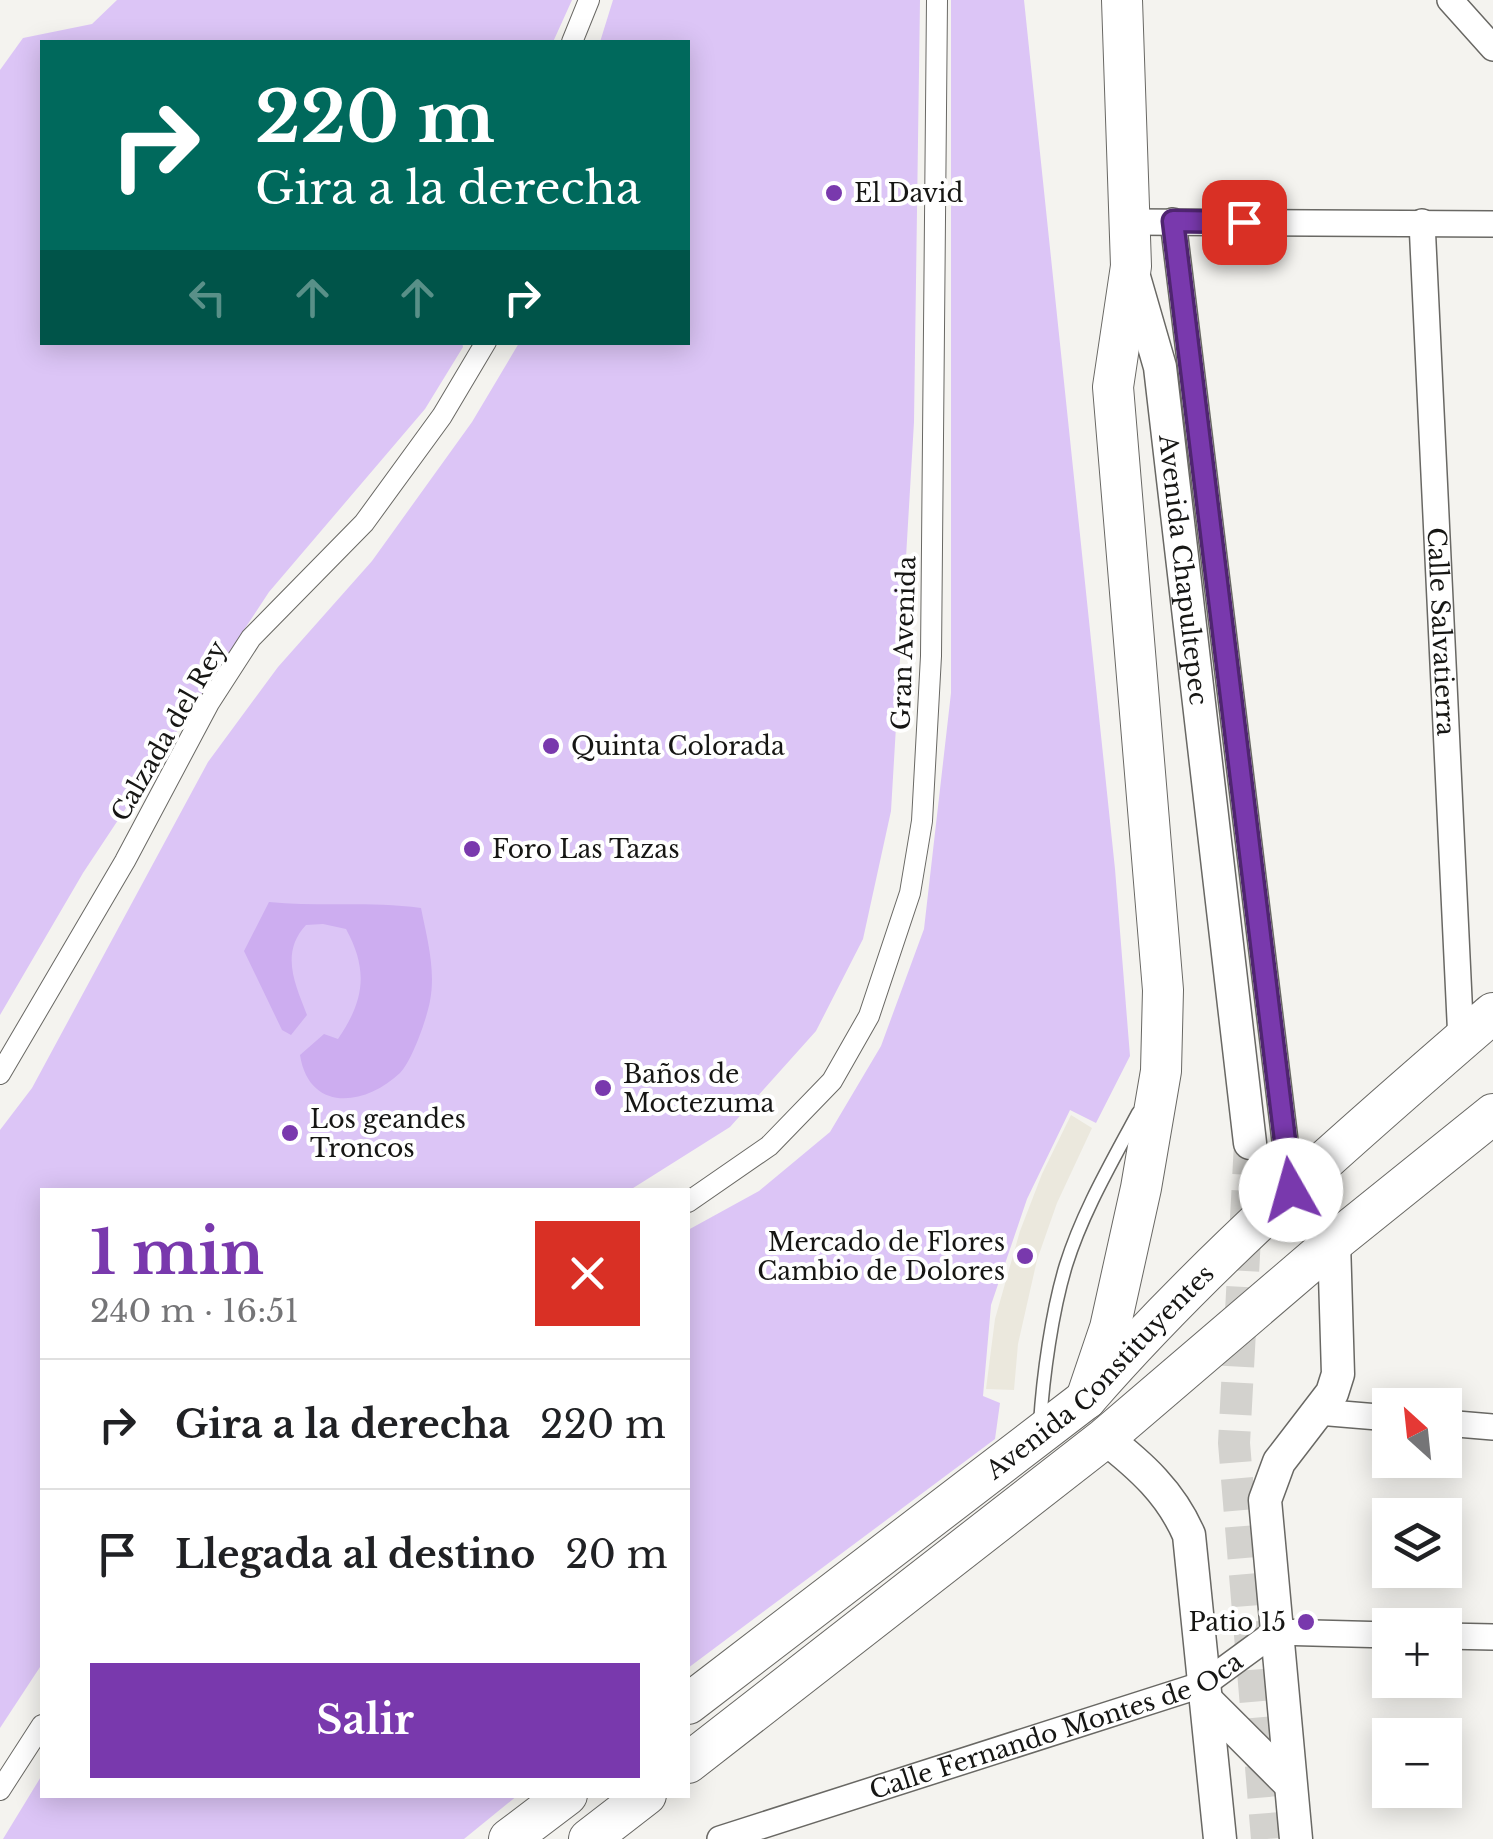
<!DOCTYPE html>
<html lang="es">
<head>
<meta charset="utf-8">
<style>
  :root { --surface:#fff; --page:#f6f6f6; --text:#202124; --muted:#757577; --line:#e0e0e0; --accent:#7939ad }
  body { margin:0; font-family:"Libre Baskerville",serif; background:var(--page); color:var(--text); height:100vh; display:flex; flex-direction:column; font-size:38px; white-space:nowrap }
  * { box-sizing:border-box; margin:0 }
  p { font-size:32px; color:var(--muted) }
  .icon { flex:none; width:55px; height:55px; fill:none; stroke:currentColor; stroke-width:2; stroke-linecap:round; stroke-linejoin:round }
  .map { position:relative; flex:1; overflow:hidden }
  .sheet { position:absolute; left:40px; top:1188px; width:650px; height:610px; display:flex; flex-direction:column; background:var(--surface); border-radius:0px; box-shadow:0 5px 25px #0003 }
  .sheet>* { flex:none }
  .guide { position:absolute; left:40px; top:40px; width:650px; height:305px; border-radius:0px; box-shadow:0 5px 25px #0003; background:#00695c; color:#fff; overflow:hidden }
  .needle { width:65px; rotate:333deg }
  .controls { position:absolute; left:1372px; top:1388px; display:grid; gap:20px }
  .controls a { display:grid; place-items:center; width:90px; height:90px; border-radius:0px; background:var(--surface); box-shadow:0 5px 25px #0003; font-size:50px }
  .pin { position:absolute; display:grid; place-items:center; width:85px; height:85px; color:#fff; margin:-42px; border-radius:20px; box-shadow:0 5px 15px #0006 }
  .me { position:absolute; width:110px; margin:-55px; rotate:353deg; stroke-linejoin:round; filter:drop-shadow(0 0 8px #0008) }
  .turn { display:flex; align-items:center; gap:35px; height:210px; padding:0 50px; font-size:45px }
  .turn .icon { width:130px; height:130px; stroke-width:2.5 }
  .turn b { display:block; font-size:70px; line-height:85px }
  .lanes { display:flex; align-items:center; height:95px; padding:0 50px; background:#0003; justify-content:center; gap:50px; direction:ltr }
  .lanes .off { opacity:.35 }
  .round { display:grid; place-items:center; flex:none; width:105px; height:105px; border-radius:0px; background:var(--page) }
  .head { display:flex; align-items:center; justify-content:space-between; height:170px; padding:0 50px }
  h1 { font-size:60px; font-weight:700; line-height:75px; color:var(--accent) }
  .cta { display:flex; gap:20px; margin-top:auto; padding:20px 50px }
  .cta a { flex:1; height:115px; border-radius:0px; background:var(--accent); color:#fff; font-size:40px; font-weight:700; line-height:115px; text-align:center }
  ul { padding:0; list-style:none }
  li { display:flex; align-items:center; gap:30px; height:130px; padding:0 50px; border-top:2px solid var(--line) }
  li div { flex:1 }
  li b { display:block; font-size:38px }
  li em { font-style:normal }
  .map>svg:first-child { display:block }
  .built { fill:#ebe8dd }
  .green { fill:#dcc5f6 }
  .water { fill:#cdadf0 }
  .lines { fill:none; stroke-linecap:round; stroke-linejoin:round }
  .tertiary-tunnel { stroke:#d3d2ce; stroke-width:32; stroke-dasharray:32 16; stroke-linecap:butt }
  .service-casing { stroke:#696864; stroke-width:15 }
  .pedestrian-casing { stroke:#696864; stroke-width:22 }
  .minor-casing { stroke:#696864; stroke-width:28 }
  .tertiary-casing { stroke:#696864; stroke-width:35 }
  .primary-casing { stroke:#696864; stroke-width:42 }
  .service { stroke:#fff; stroke-width:12 }
  .pedestrian { stroke:#fff; stroke-width:20 }
  .minor { stroke:#fff; stroke-width:25 }
  .tertiary { stroke:#fff; stroke-width:32 }
  .primary { stroke:#fff; stroke-width:40 }
  .route-casing { stroke:#4f2570; stroke-width:25 }
  .route { stroke:#7939ad; stroke-width:18 }
  .poi-dot { fill:#7939ad; stroke:#fff; stroke-width:4 }
  .labels { text-anchor:middle; dominant-baseline:central; stroke-width:8; stroke-linejoin:round; paint-order:stroke }
  .poi-label { font-size:25px; fill:#161614; stroke:#fff; text-anchor:start }
  .street-label { font-size:25px; fill:#161614; stroke:#fff }
</style>
</head>
<body>
<div class="map">
<svg width="1493" height="1839" viewBox="0 0 1493 1839">
  <rect width="100%" height="100%" fill="#f4f3ef"/>
  <!-- built -->
  <path class="built" d="M 1071,1115 L 1092,1128 L 1057,1203 L 1037,1260 L 1018,1344 L 1014,1390 L 986,1389 L 995,1319 L 1020,1231 L 1042,1174 Z"/>
  <!-- green -->
  <path class="green" d="M 117,0 L 572,0 L 553,42 L 42,42 L 42,342 L 462,342 L 463,347 L 425,409 L 269,592 L 83,873 L 0,1015 L 0,70 L 23,38 L 92,24 Z
    M 613,0 L 920,0 L 914,422 L 891,811 L 863,939 L 816,1031 L 730,1127 L 630,1190 L 42,1190 L 42,1664 L 0,1728 L 0,1130 L 32,1088 L 208,762 L 278,667 L 372,561 L 472,422 L 519,343 L 688,342 L 688,42 L 600,42 Z
    M 951,0 L 1024,0 L 1115,869 L 1130,1056 L 1096,1123 L 1070,1110 L 1027,1199 L 991,1305 L 983,1396 L 1000,1403 L 995,1439 L 688,1668 L 688,1230 L 759,1191 L 830,1132 L 881,1046 L 924,929 L 951,693 Z
    M 42,1775 L 42,1795 L 518,1795 L 464,1839 L 3,1839 Z"/>
  <!-- water -->
  <path class="water" d="M 269,902 C 320,907 370,901 421,908 C 427,938 436,970 430,1001 C 427,1018 412,1061 400,1073 C 364,1107 309,1112 300,1055 L 324,1034 L 338,1039 C 364,1001 369,971 346,929 L 323,924 L 306,925 C 280,953 295,984 307,1015 L 291,1035 L 282,1030 L 244,951 Z"/>
  <g class="lines">
    <!-- tertiary-tunnel -->
    <path class="tertiary-tunnel" d="M 1250,1143 L 1234,1443 L 1267,1839"/>
    <defs>
      <path id="service" d="M 1040,1424 C 1043,1376 1052,1311 1066,1265 C 1083,1211 1112,1162 1138,1113"/>
      <path id="pedestrian" d="M 572,42 L 589,0
        M 0,1074 L 125,861 L 209,703 L 251,638 L 364,523 L 442,416 L 486,342
        M 688,1202 L 769,1146 L 832,1081 L 869,1016 L 910,893 L 922,821 L 931,656 L 937,0
        M 0,1790 L 42,1725"/>
      <g id="minor">
        <path d="M 1450,0 L 1493,48"/>
        <path d="M 1173,221 L 1291,1190"/>
        <path d="M 1129,222 L 1493,224"/>
        <path id="s1" d="M 1422,222 L 1461,1041"/>
        <path d="M 1318,1412 L 1390,1418"/>
        <path d="M 1445,1423 L 1493,1427"/>
        <path d="M 1445,1636 L 1493,1637"/>
        <path id="s2" d="M 720,1839 L 1204,1684 L 1275,1632 L 1390,1635"/>
      </g>
      <g id="tertiary">
        <path id="s3" d="M 1132,270 L 1160,367 L 1250,1143"/>
        <path d="M 1105,1438 C 1141,1466 1171,1493 1189,1535 L 1220,1839"/>
        <path d="M 1206,1700 L 1290,1784"/>
        <path d="M 1296,1839 L 1265,1500 L 1279,1462 L 1332,1393 L 1338,1374 L 1334,1242"/>
      </g>
      <g id="primary">
        <path d="M 1086,1399 L 1110,1328 L 1141,1188 L 1161,1071 L 1163,990 L 1113,387 L 1131,266 L 1122,0"/>
        <path id="s4" d="M 688,1704 L 1086,1399 C 1209,1258 1352,1135 1493,1013"/>
        <path d="M 688,1763 L 1105,1438 L 1334,1242 L 1493,1114"/>
        <path d="M 509,1839 L 567,1795"/>
        <path d="M 589,1839 L 646,1795"/>
      </g>
    </defs>
    <!-- service casing -->
    <use href="#service" class="service-casing"/>
    <!-- pedestrian casing -->
    <use href="#pedestrian" class="pedestrian-casing"/>
    <!-- minor casing -->
    <use href="#minor" class="minor-casing"/>
    <!-- tertiary casing -->
    <use href="#tertiary" class="tertiary-casing"/>
    <!-- primary casing -->
    <use href="#primary" class="primary-casing"/>
    <!-- service -->
    <use href="#service" class="service"/>
    <!-- pedestrian -->
    <use href="#pedestrian" class="pedestrian"/>
    <!-- minor -->
    <use href="#minor" class="minor"/>
    <!-- tertiary -->
    <use href="#tertiary" class="tertiary"/>
    <!-- primary -->
    <use href="#primary" class="primary"/>
  </g>
  <g class="lines">
    <defs>
      <path id="route" d="M 1244,222 L 1173,221 L 1291,1190"/>
    </defs>
    <!-- route casing -->
    <use href="#route" class="route-casing"/>
    <!-- route -->
    <use href="#route" class="route"/>
  </g>
  <!-- markers -->
  <g class="poi-dot">
    <circle cx="834" cy="193" r="10"/>
    <circle cx="551" cy="746" r="10"/>
    <circle cx="472" cy="849" r="10"/>
    <circle cx="603" cy="1088" r="10"/>
    <circle cx="290" cy="1133" r="10"/>
    <circle cx="1025" cy="1256" r="10"/>
    <circle cx="1306" cy="1622" r="10"/>
  </g>
  <g class="labels">
    <!-- poi labels -->
    <g class="poi-label">
      <text x="854" y="193">El David</text>
      <text x="571" y="746">Quinta Colorada</text>
      <text x="492" y="849">Foro Las Tazas</text>
      <text x="623" y="1074">Baños de<tspan x="623" dy="29">Moctezuma</tspan></text>
      <text x="310" y="1119">Los geandes<tspan x="310" dy="29">Troncos</tspan></text>
      <text x="1005" y="1242" text-anchor="end">Mercado de Flores<tspan x="1005" dy="29">Cambio de Dolores</tspan></text>
      <text x="1286" y="1622" text-anchor="end">Patio 15</text>
    </g>
    <!-- street labels -->
    <g class="street-label">
      <text stroke="none"><textPath href="#s3" startOffset="305">Avenida Chapultepec</textPath></text>
      <text stroke="none"><textPath href="#s1" startOffset="410">Calle Salvatierra</textPath></text>
      <text transform="translate(904 643) rotate(-88)">Gran Avenida</text>
      <text transform="translate(169 731) rotate(-60)">Calzada del Rey</text>
      <text stroke="none"><textPath href="#s4" startOffset="530">Avenida Constituyentes</textPath></text>
      <text stroke="none"><textPath href="#s2" startOffset="355">Calle Fernando Montes de Oca</textPath></text>
    </g>
  </g>
</svg>
<div class="controls">
<a><svg class="needle" viewBox="-14 -14 28 28"><path d="M0-13l5 13h-10z" fill="#e53935"/><path d="M0 13l5-13h-10z" fill="#757577"/></svg></a>
<a><svg class="icon" aria-label="layers" viewBox="0 0 24 24"><path d="M12 4l9 5-9 5-9-5zM3 14l9 5 9-5"/></svg></a>
<a>+</a>
<a>−</a>
</div>
<div class="pin" style="left:1244px;top:222px;background:#d93025"><svg class="icon" aria-label="arrive" viewBox="0 0 24 24"><path d="M6 21V4h12l-3 4 3 4H6"/></svg></div>
<svg class="me" style="left:1291px;top:1190px" viewBox="-20 -20 40 40"><circle r="19" fill="#fff"/><path d="M0-13L10 11 0 6-10 11z" fill="#7939ad"/></svg>
<div class="guide">
<div class="turn"><svg class="icon" aria-label="right" viewBox="0 0 24 24"><path d="M7 20v-9h11M14 6l5 5-5 5"/></svg><div><b>220 m</b>Gira a la derecha</div></div>
<div class="lanes"><svg class="icon off" aria-label="left" viewBox="0 0 24 24"><path d="M17 20v-9H6M10 6l-5 5 5 5"/></svg><svg class="icon off" aria-label="ahead" viewBox="0 0 24 24"><path d="M12 20V5M6 11l6-6 6 6"/></svg><svg class="icon off" aria-label="ahead" viewBox="0 0 24 24"><path d="M12 20V5M6 11l6-6 6 6"/></svg><svg class="icon" aria-label="right" viewBox="0 0 24 24"><path d="M7 20v-9h11M14 6l5 5-5 5"/></svg></div>
</div>
<section class="sheet">
<div class="head"><div><h1>1 min</h1><p>240 m · 16:51</p></div><a class="round" style="background:#d93025;color:#fff"><svg class="icon" aria-label="close" viewBox="0 0 24 24"><path d="M6 6l12 12M18 6L6 18"/></svg></a></div>
<ul>
<li><svg class="icon" aria-label="right" viewBox="0 0 24 24"><path d="M7 20v-9h11M14 6l5 5-5 5"/></svg><div><b>Gira a la derecha</b></div><em>220 m</em></li>
<li><svg class="icon" aria-label="arrive" viewBox="0 0 24 24"><path d="M6 21V4h12l-3 4 3 4H6"/></svg><div><b>Llegada al destino</b></div><em>20 m</em></li>
</ul>
<div class="cta"><a>Salir</a></div>
</section>
</div>
</body>
</html>
